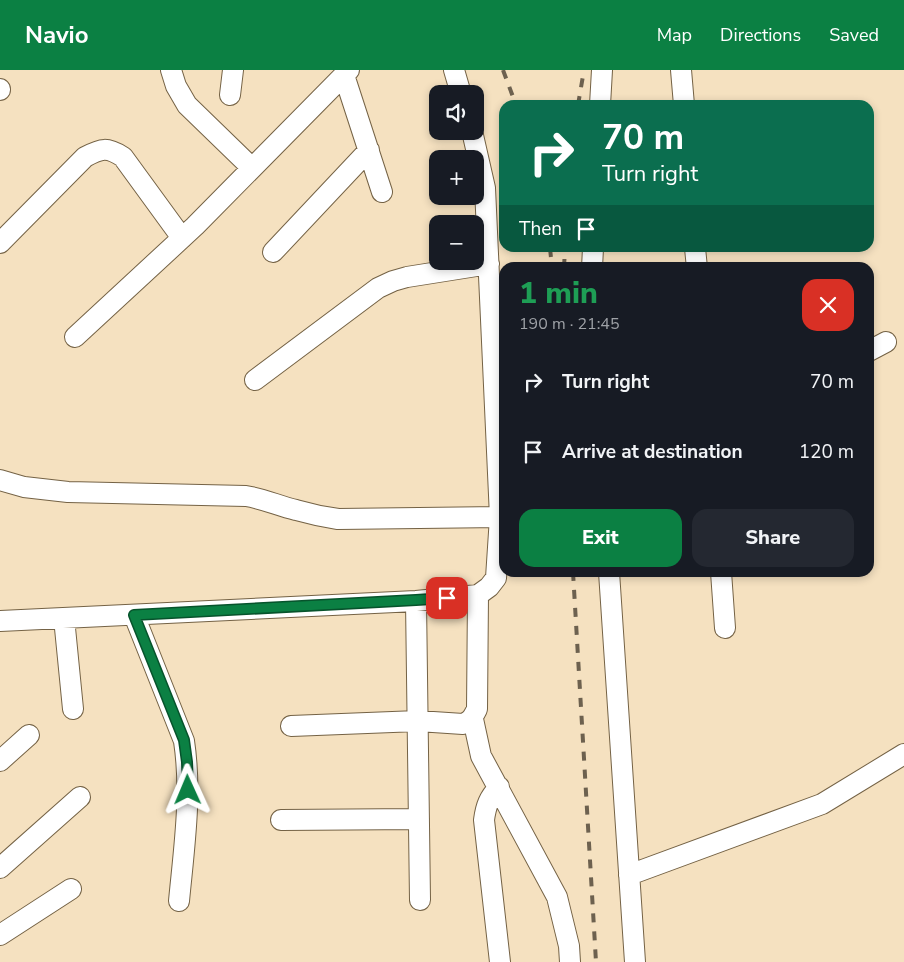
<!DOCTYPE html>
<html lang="en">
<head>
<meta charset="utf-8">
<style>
  :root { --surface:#171b24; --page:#242831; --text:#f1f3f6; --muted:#9ea1a6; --accent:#0b8043 }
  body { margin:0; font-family:"Nunito Sans",sans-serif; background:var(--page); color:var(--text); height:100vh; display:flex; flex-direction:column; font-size:19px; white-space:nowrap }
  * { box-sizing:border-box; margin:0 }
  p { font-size:16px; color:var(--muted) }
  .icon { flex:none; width:28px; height:28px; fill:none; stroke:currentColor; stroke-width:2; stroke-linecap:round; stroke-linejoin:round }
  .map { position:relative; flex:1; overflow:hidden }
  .side { position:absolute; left:499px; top:192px; width:375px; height:315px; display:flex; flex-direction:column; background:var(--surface); border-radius:15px; box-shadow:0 2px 8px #0003 }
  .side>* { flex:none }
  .top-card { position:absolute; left:499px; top:30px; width:375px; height:152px; border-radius:15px; box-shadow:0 2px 8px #0003; background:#0b6e4f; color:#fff; overflow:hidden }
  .buttons { position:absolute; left:429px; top:15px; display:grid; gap:10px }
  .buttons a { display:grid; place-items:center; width:55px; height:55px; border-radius:10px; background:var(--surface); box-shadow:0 2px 8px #0003; font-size:25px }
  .pin { position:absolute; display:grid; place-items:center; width:42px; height:42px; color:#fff; margin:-21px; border-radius:10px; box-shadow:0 2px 8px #0006 }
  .me { position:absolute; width:55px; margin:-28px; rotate:359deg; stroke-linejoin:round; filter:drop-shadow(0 0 4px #0008) }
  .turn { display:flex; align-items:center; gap:18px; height:105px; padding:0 20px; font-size:22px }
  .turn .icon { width:65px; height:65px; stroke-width:2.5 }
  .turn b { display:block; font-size:35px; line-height:42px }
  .then { display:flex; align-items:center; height:48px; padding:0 20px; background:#0003; gap:10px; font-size:19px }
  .round { display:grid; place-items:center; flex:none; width:52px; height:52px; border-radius:15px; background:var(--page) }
  .head { display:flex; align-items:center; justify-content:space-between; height:85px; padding:0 20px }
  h1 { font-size:30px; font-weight:800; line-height:38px; color:#1e9e55 }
  .action { display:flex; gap:10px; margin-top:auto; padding:10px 20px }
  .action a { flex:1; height:58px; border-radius:15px; background:var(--accent); color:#fff; font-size:20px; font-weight:800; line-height:58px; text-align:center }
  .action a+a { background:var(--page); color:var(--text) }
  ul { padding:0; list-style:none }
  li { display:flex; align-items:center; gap:15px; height:70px; padding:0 20px }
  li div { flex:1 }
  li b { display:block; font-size:19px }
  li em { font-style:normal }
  header { display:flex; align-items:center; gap:30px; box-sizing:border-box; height:70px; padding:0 25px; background:var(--accent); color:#fff }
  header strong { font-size:24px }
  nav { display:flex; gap:28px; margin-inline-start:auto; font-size:18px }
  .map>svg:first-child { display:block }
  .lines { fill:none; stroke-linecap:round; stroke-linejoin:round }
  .minor-casing { stroke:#746245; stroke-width:22 }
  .minor { stroke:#fff; stroke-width:20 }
  .rail { stroke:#6d614f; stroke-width:4; stroke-dasharray:9 9; stroke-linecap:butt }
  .route-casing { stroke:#07532c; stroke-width:12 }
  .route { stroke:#0b8043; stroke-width:9 }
</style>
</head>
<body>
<header>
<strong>Navio</strong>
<nav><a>Map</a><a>Directions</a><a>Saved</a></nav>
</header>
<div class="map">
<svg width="904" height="892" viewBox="0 0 904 892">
  <rect width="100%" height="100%" fill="#f5e1c0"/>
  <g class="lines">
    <defs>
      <path id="minor" d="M 171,0 L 176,16 L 187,35 L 252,98
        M 454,0 L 461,24
        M 681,0 L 684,35
        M 344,5 L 382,122
        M 0,19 L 0,20
        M 230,25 L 233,0
        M 600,35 L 602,0
        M 0,173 L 85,87 C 102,78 107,77 123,87 L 182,168
        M 695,178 L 697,198
        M 273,182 L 369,80
        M 592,198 L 593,178
        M 75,267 L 195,156 L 349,0
        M 869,281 L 886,272
        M 255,310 L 378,218 L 393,211 L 407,207 L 489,194
        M 0,410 L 24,417 L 68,422 L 246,426 C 264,429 279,436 296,440 C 310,444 324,447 338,449 L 500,447
        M 609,502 L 635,892
        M 721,502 L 725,558
        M 416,531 L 420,830
        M 134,545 L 184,671 C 192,724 184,778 179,831
        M 64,548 L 73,639
        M 0,551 L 416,531 L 478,525 L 489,517 L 496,508 L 500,447 L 485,118 L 472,61
        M 473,649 L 481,686 L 557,827 L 569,876 L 570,892
        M 291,656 L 418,651 L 463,654 C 471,651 473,647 477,639 L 478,525
        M 0,691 L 29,665
        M 499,717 C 489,728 486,735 484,750 L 500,892
        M 281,750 L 419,749
        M 0,798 L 80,727
        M 629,805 L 822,734 L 904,684
        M 0,865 L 71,819"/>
    </defs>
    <!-- minor casing -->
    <use href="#minor" class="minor-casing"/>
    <!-- minor -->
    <use href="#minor" class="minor"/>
    <!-- rail -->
    <path class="rail" d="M 503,0 L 516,35
      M 578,35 L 584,0
      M 550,178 L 552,198
      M 564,198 L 565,178
      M 573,502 L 596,892"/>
  </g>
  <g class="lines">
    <defs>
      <path id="route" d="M 188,720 L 187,692 L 184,670 L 134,545 L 416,530 L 447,528"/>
    </defs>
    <!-- route casing -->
    <use href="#route" class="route-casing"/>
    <!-- route -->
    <use href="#route" class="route"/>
  </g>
</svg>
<div class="buttons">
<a><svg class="icon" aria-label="sound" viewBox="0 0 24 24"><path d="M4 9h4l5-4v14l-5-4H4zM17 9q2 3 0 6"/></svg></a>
<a>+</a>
<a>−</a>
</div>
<div class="pin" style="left:447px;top:528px;background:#d93025"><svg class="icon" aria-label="arrive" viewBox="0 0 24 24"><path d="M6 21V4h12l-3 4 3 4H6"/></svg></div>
<svg class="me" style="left:188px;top:720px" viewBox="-20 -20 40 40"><path d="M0-17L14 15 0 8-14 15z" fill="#0b8043" stroke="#fff" stroke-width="4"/></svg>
<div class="top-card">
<div class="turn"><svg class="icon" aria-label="right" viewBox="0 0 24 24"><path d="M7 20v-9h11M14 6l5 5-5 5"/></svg><div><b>70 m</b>Turn right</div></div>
<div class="then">Then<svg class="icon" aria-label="arrive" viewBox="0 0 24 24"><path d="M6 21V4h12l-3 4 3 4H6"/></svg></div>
</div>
<section class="side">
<div class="head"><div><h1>1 min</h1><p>190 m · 21:45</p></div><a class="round" style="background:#d93025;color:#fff"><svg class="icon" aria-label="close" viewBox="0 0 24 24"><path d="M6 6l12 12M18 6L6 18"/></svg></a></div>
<ul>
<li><svg class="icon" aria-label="right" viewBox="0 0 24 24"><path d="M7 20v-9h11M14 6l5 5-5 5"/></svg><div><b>Turn right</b></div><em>70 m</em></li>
<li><svg class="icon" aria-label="arrive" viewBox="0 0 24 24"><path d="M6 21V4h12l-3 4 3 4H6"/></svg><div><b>Arrive at destination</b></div><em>120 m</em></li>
</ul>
<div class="action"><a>Exit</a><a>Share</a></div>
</section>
</div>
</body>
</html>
